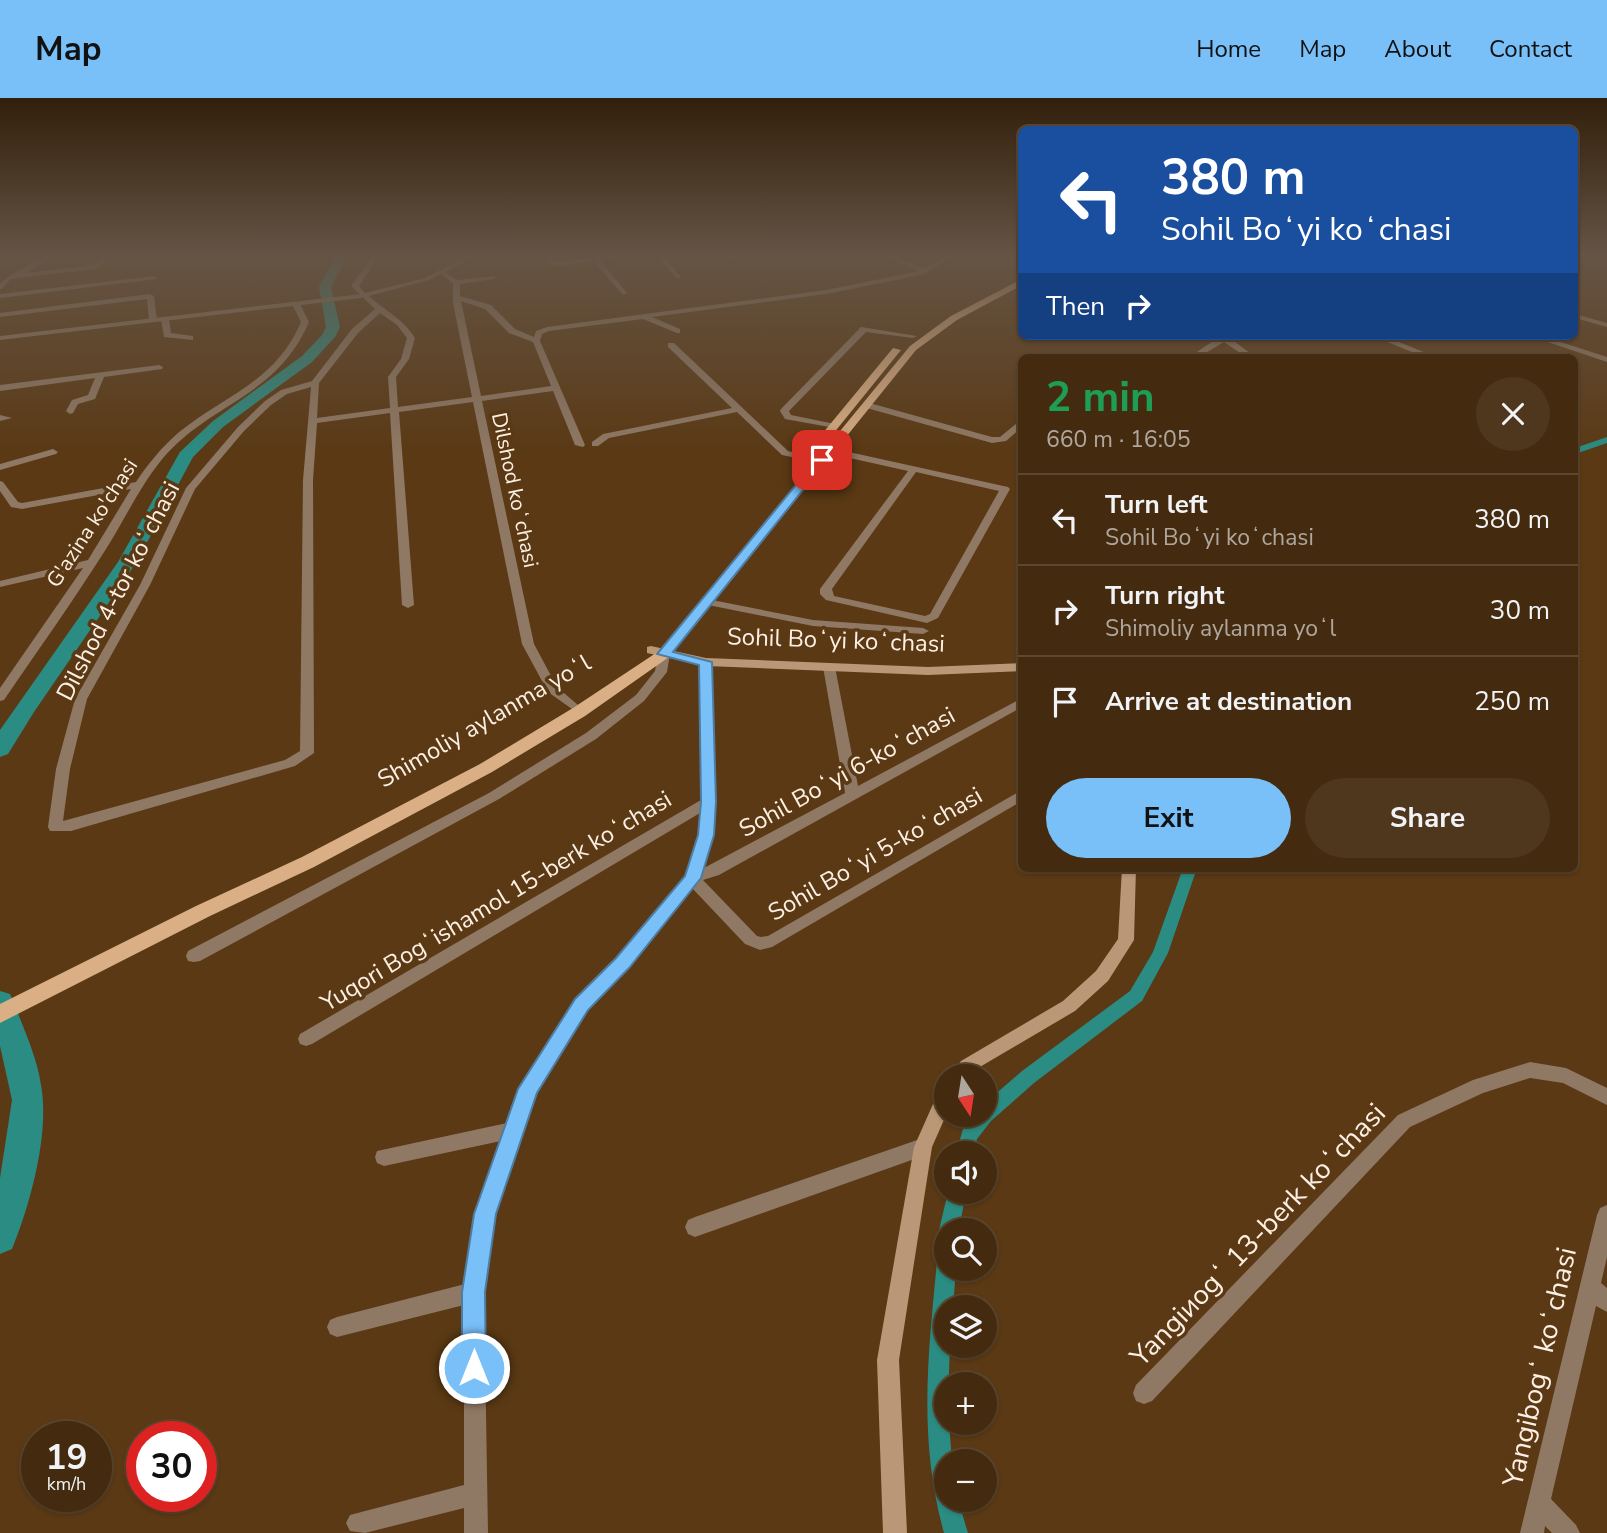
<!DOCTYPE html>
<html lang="en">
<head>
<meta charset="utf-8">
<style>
  :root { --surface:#442b0f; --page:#4e371d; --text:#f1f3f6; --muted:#afa79e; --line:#5c472f; --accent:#79bff8 }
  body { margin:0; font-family:"Nunito Sans",sans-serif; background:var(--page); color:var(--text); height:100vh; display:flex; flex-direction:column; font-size:26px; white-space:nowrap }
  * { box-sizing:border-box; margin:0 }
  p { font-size:23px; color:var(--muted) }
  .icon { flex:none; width:38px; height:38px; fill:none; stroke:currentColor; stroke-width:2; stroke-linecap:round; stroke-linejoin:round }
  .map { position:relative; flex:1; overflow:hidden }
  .sheet { position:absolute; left:1018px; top:256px; width:560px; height:518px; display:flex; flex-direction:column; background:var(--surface); border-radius:10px; box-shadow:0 2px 5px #0004,0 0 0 2px var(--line) }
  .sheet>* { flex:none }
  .guide { position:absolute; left:1018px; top:28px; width:560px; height:214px; border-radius:10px; box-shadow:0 2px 5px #0004,0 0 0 2px var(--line); background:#1a4fa0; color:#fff; overflow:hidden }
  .needle { width:46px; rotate:168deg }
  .tools { position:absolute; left:934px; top:966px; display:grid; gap:14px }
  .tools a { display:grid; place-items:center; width:63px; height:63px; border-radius:50%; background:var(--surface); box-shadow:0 2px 5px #0004,0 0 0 2px var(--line); font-size:35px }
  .speed { position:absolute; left:21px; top:1323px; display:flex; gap:14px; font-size:35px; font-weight:700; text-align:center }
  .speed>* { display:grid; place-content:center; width:91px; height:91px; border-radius:50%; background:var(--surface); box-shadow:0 2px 5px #0004,0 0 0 2px var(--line); line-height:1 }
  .speed small { font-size:18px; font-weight:400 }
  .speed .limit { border:10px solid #d22; background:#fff; color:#111 }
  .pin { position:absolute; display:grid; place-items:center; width:60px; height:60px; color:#fff; margin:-30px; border-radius:14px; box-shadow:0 4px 10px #0006 }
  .me { position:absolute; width:77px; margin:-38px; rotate:0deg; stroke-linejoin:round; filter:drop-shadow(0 0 5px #0008) }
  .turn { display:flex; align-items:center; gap:24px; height:147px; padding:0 28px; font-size:32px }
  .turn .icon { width:91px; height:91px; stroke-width:2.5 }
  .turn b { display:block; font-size:49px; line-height:60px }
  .then { display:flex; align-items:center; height:66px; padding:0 28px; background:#0003; gap:14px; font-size:26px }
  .round { display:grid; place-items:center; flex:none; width:74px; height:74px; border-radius:37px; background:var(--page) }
  .head { display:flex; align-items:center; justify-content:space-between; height:119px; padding:0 28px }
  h1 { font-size:42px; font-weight:700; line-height:52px; color:#1e9e55 }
  .primary-button { display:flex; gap:14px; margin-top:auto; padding:14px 28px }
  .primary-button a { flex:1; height:80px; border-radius:42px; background:var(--accent); color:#111; font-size:28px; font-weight:700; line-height:80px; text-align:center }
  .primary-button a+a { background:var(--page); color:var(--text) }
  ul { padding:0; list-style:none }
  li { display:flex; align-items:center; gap:21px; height:91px; padding:0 28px; border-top:2px solid var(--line) }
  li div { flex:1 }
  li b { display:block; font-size:26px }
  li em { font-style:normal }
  header { display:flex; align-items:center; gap:42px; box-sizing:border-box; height:98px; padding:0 35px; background:var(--accent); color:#111 }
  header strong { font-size:33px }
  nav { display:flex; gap:38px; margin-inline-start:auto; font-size:24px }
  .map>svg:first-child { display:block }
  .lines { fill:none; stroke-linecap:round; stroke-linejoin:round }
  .canal { fill:#2a8c82; fill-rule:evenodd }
  .river { fill:#2a8c82; fill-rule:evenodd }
  .minor { fill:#8f7965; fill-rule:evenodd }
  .tertiary { fill:#8f7965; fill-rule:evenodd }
  .secondary { fill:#ba9877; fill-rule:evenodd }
  .primary { fill:#dbaf85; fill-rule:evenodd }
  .route { fill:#79bff8; stroke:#4f7ca1; stroke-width:2 }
  .labels { text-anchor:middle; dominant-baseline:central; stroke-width:7; stroke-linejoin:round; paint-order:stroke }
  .far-street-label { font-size:21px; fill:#fcefe4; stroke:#5a3914 }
  .street-label { font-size:24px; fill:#fcefe4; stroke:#5a3914 }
  .near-street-label { font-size:28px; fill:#fcefe4; stroke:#5a3914 }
</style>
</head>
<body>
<header>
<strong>Map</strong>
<nav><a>Home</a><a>Map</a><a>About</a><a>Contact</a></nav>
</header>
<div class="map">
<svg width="1607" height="1435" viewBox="0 0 1607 1435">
  <rect width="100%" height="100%" fill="#5a3914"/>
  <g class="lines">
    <!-- canal -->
    <path class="canal" d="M 1607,339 L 1607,345 L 1575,356 L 1575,350 Z
      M 1183,770 L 1197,770 L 1168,855 L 1142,903 L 1034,985 L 991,1023 L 977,1041 L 974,1055 L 956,1055 L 963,1031 L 974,1017 L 985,1017 L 985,1005 L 1022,973 L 1130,893 L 1153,854 Z
      M 948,1094 L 966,1094 L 959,1132 L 947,1132 L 947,1141 L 942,1139 L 939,1132 Z
      M 947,1153 L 947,1171 L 956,1171 L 953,1209 L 947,1209 L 947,1248 L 950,1248 L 947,1325 L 949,1325 L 952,1363 L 947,1363 L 947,1402 L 958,1402 L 968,1435 L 944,1435 C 918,1341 928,1258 937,1163 L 940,1156 Z"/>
    <!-- river -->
    <path class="river" d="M 337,155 L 349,155 L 331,189 L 340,229 L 335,239 L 312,264 L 223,329 L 193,359 L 136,465 L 34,614 L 8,656 L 0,659 L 0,632 L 118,464 L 180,354 L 213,323 L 302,258 L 322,237 L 326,229 L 319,189 Z
      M 0,893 L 10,896 L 14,905 C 24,932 37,959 41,987 C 50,1035 30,1107 12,1151 L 0,1156 L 0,1080 L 12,1002 L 0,948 Z"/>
    <!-- minor -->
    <path class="minor" d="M 50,155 L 58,155 L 26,175 L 94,167 L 97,166 L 103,156 L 128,155 L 107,159 L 102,168 L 95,171 L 17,180 L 10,182 L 0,192 L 0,186 C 10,175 36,164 50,155 Z
      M 375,155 L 381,155 L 359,188 C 375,208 401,217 415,240 L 409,261 L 396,279 L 398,309 L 472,299 L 453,205 L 453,185 L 441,176 L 441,174 L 445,174 L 457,182 L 496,178 L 494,181 L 460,186 L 460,198 L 491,207 L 515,231 L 534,239 L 536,233 L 547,229 L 826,192 L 919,173 L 876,155 L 885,155 L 922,170 L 954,155 L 962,155 L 928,173 L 926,176 L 826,196 L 652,219 L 680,231 L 680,235 L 677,235 L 643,221 L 549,233 L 542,236 L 540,243 L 585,347 L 583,349 L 575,347 L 553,293 L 482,303 L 534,546 L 557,589 L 578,607 L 572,611 L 548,594 L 522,546 L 473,304 L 399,314 L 414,507 L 408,510 L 402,507 L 390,315 L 317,325 L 313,382 L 314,655 L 295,668 L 71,733 L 50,733 L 48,729 L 56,671 L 75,601 L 140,487 L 186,390 L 238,329 L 265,303 L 281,292 L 312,283 L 352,231 L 375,211 L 351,188 ZM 461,203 L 485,211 L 509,235 L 533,244 L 551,288 L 481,298 ZM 380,215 L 397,227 L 407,240 L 401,261 L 388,279 L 390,310 L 317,320 L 319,285 L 358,235 ZM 311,289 L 303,382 L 300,653 L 285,662 L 63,723 L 70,671 L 87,601 L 150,487 L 195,391 L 244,333 L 271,307 L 287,296 Z
      M 544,155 L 550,155 L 553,163 L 559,164 L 623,155 L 640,155 L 600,162 L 627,195 L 623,197 L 593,163 L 559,168 L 548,165 Z
      M 654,155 L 661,155 L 680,178 L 680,180 L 676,180 Z
      M 745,155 L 762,155 L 730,161 L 727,159 Z
      M 1000,155 L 1022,155 L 1022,158 Z
      M 155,178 L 157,181 L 0,200 L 0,196 Z
      M 150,196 L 154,198 L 157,222 L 153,224 L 149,222 L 147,201 L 0,219 L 0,215 Z
      M 296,204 L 300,206 L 309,224 C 277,299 210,305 163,360 C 140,388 125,421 106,451 C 74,502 38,552 4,602 L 0,603 L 0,590 L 83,470 L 0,489 L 0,483 L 88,462 L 131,391 L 22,411 L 11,409 L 0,393 L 0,383 L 3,384 L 18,404 L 22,405 L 136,384 C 148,366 161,350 178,335 C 225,296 275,285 301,224 L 292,206 Z
      M 1575,216 L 1607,225 L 1607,229 L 1575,220 Z
      M 165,219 L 169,221 L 171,235 L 193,238 L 193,242 L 164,239 L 161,221 Z
      M 861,229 L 917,238 L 913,240 L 866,234 L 789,313 L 791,317 L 835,326 L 835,330 L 785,321 L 780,313 L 781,311 Z
      M 1221,238 L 1232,238 L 1230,240 L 1255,259 L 1246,259 L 1224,244 L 1199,259 L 1189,259 Z
      M 1373,238 L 1384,238 L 1431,257 L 1424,259 Z
      M 1530,238 L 1542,238 L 1607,259 L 1607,264 Z
      M 668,245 L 674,245 L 788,353 L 811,359 L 811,363 L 782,357 L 737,314 L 609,340 L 598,348 L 592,348 L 592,344 L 603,336 L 732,310 L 668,249 Z
      M 159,267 L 163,269 L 162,271 L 104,279 L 95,301 L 78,306 L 73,315 L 70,316 L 66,313 L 72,302 L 88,297 L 95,280 L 0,293 L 0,287 Z
      M 866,304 L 992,339 L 1000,339 L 1022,321 L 1022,329 L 1006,343 L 992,345 L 863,309 L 862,307 Z
      M 0,317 L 12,320 L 0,323 Z
      M 817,347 L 1008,389 L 1010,391 L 938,520 L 927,525 L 826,502 L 820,496 L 820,491 L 908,373 L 814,352 L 814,348 ZM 916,374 L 999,393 L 930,516 L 925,518 L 834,498 L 832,491 Z
      M 53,351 L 58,354 L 56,356 L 0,372 L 0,366 Z
      M 707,501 L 813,522 L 923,530 L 929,533 L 923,536 L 813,528 L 703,506 L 703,502 Z
      M 664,552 L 670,556 L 667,574 L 644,603 L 596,641 L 499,701 L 200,863 L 194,864 L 188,863 L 186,858 L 188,853 L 489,695 L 586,635 L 636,597 L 655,573 L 658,556 Z
      M 706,560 L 712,564 L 715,704 L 713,737 L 702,771 L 845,695 L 823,569 L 825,566 L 833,566 L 835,569 L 858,688 L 1022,600 L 1022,609 L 719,777 L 703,782 L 757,838 L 761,839 L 768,838 L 1022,692 L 1022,703 L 772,849 L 760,852 L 745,846 L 692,790 L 629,870 L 588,912 L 536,994 L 495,1116 L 484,1194 L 488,1435 L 464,1435 L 464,1410 L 365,1435 L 350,1433 L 346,1425 L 350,1417 L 464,1387 L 464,1207 L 337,1239 L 330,1236 L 327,1229 L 330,1222 L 337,1219 L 465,1186 L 475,1116 L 501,1043 L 384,1068 L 377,1065 L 375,1059 L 377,1053 L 507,1025 L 522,985 L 576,902 L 617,860 L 685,778 L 699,737 L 700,715 L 312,946 L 306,948 L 300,946 L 298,941 L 300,936 L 701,702 L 700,564 Z
      M 1530,964 L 1566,970 L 1607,990 L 1607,1007 L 1563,985 L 1530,980 L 1483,995 L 1410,1029 L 1152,1303 L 1144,1306 L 1136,1303 L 1133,1295 L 1136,1287 L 1398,1017 L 1473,982 Z
      M 923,1040 L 929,1043 L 932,1049 L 929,1055 L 923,1058 L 695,1139 L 688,1136 L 685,1129 L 688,1122 L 695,1119 Z
      M 1607,1107 L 1607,1159 L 1601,1185 L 1607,1190 L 1607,1214 L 1596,1208 L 1551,1401 L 1576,1427 L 1580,1435 L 1552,1435 L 1545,1428 L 1544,1435 L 1520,1435 L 1597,1117 L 1600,1110 Z"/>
    <!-- tertiary -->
    <path class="tertiary" d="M 474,155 L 482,155 L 429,182 L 361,200 L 0,242 L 0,238 L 361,196 L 425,180 Z"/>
    <!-- secondary -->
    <path class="secondary" d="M 651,548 L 706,560 L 928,569 L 1022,565 L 1022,573 L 928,577 L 706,568 L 647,555 L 647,549 Z
      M 1122,770 L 1136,770 L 1134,842 L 1108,883 L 1075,913 L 973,973 L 969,978 L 950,978 L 961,963 L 1063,903 L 1096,873 L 1118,841 Z
      M 947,986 L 947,1015 L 932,1049 L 899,1262 L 907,1435 L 883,1435 L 877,1262 L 914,1049 L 941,988 Z"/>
    <!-- primary -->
    <path class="primary" d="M 1022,181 L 1022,187 L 957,222 L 916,252 L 669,559 L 585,618 L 492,674 L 314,769 L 210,818 L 0,925 L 0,906 L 196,808 L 302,759 L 480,666 L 573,610 L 659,553 L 910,248 L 951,218 Z
      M 893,250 L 901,252 L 816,357 L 808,357 L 808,353 Z"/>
  </g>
  <!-- sky -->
  <linearGradient id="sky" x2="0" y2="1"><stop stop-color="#321f0b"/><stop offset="0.44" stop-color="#655445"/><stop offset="1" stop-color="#655445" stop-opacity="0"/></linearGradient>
  <rect width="1607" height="356" fill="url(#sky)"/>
  <!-- route -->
  <path class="route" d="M 818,360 L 827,362 L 673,554 L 712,564 L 716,704 L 714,737 L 701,780 L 629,870 L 588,912 L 537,995 L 496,1116 L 485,1194 L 486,1270 L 483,1279 L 474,1282 L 466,1279 L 462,1270 L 462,1194 L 474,1116 L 518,991 L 575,901 L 616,860 L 685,778 L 698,737 L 701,704 L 699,567 L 657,556 Z"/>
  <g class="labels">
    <!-- far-street labels -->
    <g class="far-street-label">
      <text transform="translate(515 392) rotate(78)">Dilshod koʻchasi</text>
      <text transform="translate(92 425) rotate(-57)">G'azina ko'chasi</text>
    </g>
    <!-- street labels -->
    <g class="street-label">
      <text transform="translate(118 493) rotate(-63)">Dilshod 4-tor koʻchasi</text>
      <text transform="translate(836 542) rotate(2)">Sohil Boʻyi koʻchasi</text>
      <text transform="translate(484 623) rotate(-30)">Shimoliy aylanma yoʻl</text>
      <text transform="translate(847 674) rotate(-29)">Sohil Boʻyi 6-koʻchasi</text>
      <text transform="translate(875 756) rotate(-30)">Sohil Boʻyi 5-koʻchasi</text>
      <text transform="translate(496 803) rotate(-31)">Yuqori Bogʻishamol 15-berk koʻchasi</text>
    </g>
    <!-- near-street labels -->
    <g class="near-street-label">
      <text transform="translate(1258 1137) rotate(-46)">Yangiиogʻ 13-berk koʻchasi</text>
      <text transform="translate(1540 1269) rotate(-77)">Yangibogʻ koʻchasi</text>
    </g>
  </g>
</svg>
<div class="tools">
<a><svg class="needle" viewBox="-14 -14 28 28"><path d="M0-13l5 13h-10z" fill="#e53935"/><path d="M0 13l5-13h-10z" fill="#afa79e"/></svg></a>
<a><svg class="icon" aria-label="sound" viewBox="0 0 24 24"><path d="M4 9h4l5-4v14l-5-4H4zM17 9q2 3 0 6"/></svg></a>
<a><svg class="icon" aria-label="search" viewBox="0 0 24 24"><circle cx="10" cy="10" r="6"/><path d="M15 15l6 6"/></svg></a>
<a><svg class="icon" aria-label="layers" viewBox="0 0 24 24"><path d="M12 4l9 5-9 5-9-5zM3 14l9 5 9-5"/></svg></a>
<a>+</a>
<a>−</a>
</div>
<div class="speed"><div>19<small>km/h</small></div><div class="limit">30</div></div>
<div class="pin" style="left:822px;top:362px;background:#d93025"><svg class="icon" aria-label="arrive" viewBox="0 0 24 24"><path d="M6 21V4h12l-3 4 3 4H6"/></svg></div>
<svg class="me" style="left:474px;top:1270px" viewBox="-20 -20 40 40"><circle r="17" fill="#79bff8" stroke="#fff" stroke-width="3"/><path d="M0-11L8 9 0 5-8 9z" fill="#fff"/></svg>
<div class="guide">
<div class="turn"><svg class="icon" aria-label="left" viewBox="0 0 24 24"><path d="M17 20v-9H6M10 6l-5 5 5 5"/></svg><div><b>380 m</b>Sohil Boʻyi koʻchasi</div></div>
<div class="then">Then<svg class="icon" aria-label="right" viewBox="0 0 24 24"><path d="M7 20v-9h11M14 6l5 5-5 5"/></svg></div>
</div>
<section class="sheet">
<div class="head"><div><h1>2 min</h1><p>660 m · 16:05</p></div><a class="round"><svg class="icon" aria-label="close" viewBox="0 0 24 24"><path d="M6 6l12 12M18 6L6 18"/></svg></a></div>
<ul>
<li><svg class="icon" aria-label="left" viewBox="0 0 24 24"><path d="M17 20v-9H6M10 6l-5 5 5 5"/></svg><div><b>Turn left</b><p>Sohil Boʻyi koʻchasi</p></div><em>380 m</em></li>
<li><svg class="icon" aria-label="right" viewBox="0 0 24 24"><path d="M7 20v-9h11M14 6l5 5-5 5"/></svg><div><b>Turn right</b><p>Shimoliy aylanma yoʻl</p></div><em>30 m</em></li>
<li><svg class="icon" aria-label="arrive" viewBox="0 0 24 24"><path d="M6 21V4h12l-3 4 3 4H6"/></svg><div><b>Arrive at destination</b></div><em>250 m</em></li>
</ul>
<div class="primary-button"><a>Exit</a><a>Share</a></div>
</section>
</div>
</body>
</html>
